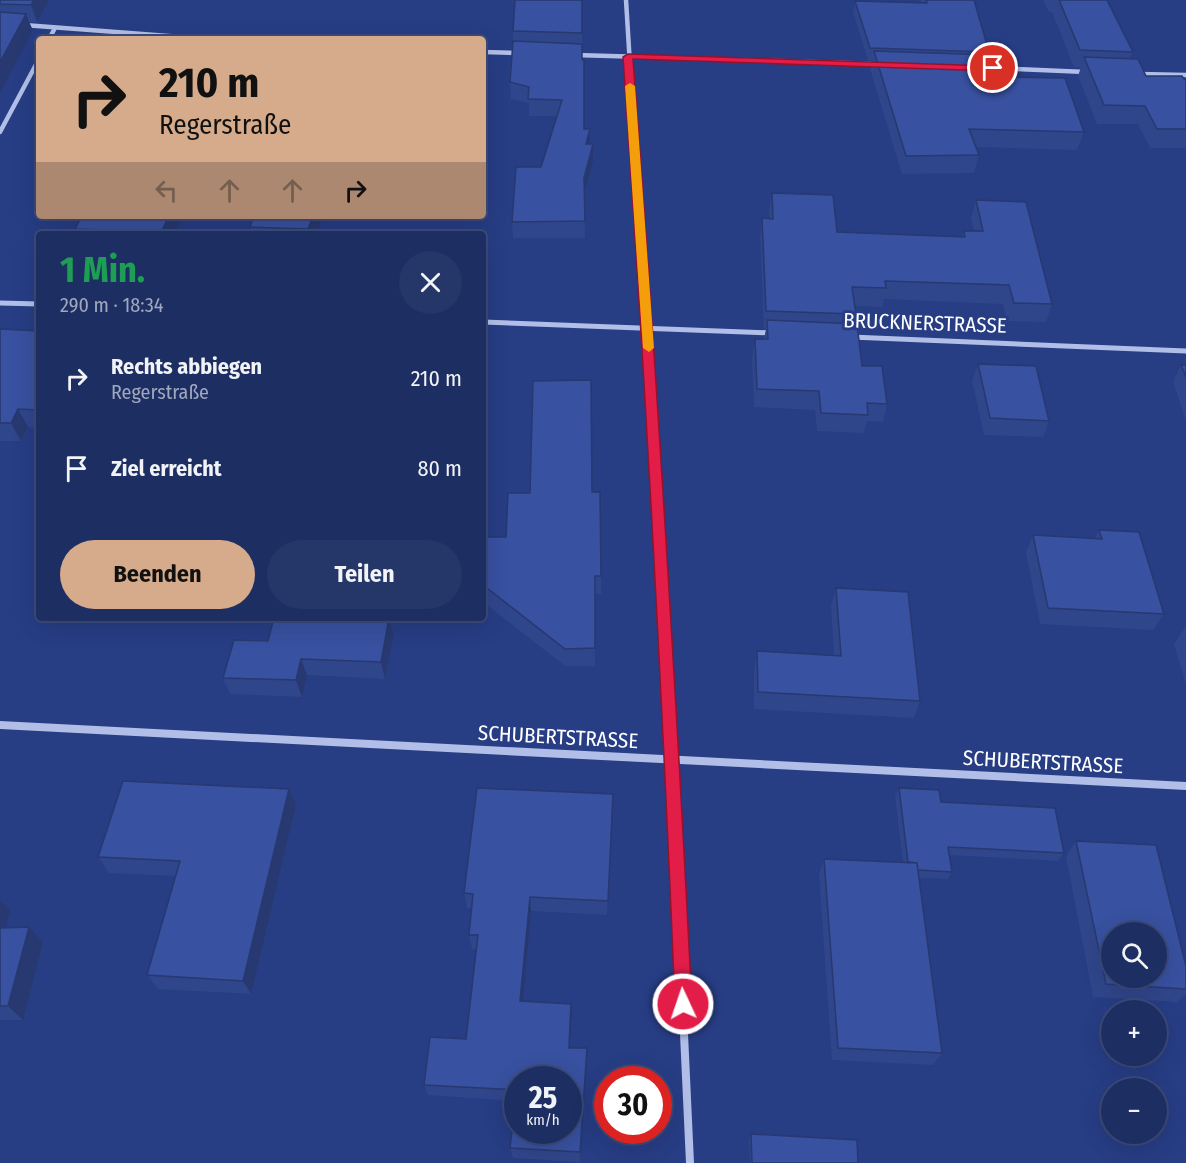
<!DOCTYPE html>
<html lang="de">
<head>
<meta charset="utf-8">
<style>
  :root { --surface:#1d2e63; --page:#253669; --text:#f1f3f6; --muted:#a0a8be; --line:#3b4a78; --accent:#d6ab8b }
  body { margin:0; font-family:"Fira Sans Condensed",sans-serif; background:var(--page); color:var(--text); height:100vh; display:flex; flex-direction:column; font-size:22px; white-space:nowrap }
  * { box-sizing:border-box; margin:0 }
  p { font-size:20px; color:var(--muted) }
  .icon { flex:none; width:33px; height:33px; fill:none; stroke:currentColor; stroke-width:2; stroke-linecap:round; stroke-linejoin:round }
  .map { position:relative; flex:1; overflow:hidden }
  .details { position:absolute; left:36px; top:231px; width:450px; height:390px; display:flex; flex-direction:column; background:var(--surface); border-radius:6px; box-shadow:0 6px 24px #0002,0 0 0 2px var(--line) }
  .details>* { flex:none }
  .guide { position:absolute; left:36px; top:36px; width:450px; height:183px; border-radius:6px; box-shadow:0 6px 24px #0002,0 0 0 2px var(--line); background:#d6ab8b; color:#111; overflow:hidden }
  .buttons { position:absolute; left:1101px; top:922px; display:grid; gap:12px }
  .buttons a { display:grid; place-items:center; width:66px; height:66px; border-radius:50%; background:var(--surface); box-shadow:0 6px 24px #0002,0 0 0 2px var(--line); font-size:30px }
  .speed { position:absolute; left:504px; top:1066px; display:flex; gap:12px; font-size:30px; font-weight:700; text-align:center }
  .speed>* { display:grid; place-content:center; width:78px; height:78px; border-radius:50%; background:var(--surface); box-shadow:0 6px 24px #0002,0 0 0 2px var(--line); line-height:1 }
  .speed small { font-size:15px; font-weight:400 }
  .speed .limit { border:9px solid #d22; background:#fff; color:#111 }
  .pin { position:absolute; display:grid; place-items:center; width:51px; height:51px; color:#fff; margin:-26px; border:3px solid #fff; border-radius:50%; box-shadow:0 2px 6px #0007 }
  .me { position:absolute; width:66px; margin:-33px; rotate:357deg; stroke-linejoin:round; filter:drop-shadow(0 0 4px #0008) }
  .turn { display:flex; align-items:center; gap:21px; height:126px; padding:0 24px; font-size:27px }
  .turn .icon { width:78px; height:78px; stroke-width:2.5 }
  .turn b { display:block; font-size:42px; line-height:51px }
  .lanes { display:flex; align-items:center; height:57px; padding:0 24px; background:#0003; justify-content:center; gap:30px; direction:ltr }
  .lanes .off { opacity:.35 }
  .round { display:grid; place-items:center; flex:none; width:63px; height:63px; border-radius:32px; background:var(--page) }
  .overview { display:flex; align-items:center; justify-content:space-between; height:102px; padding:0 24px }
  h1 { font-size:36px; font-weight:700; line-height:45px; color:#1e9e55 }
  .button { display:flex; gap:12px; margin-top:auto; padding:12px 24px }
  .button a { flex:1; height:69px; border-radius:36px; background:var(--accent); color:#111; font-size:24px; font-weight:700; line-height:69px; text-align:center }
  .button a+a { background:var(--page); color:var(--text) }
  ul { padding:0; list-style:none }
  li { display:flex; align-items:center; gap:18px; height:90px; padding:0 24px }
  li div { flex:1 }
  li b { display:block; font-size:22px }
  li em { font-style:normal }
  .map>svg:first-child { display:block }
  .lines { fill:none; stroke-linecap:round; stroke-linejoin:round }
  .street-far2 { stroke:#b1bee7; stroke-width:4.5 }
  .street-far1 { stroke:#b1bee7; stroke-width:5 }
  .street { stroke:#b1bee7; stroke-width:8 }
  .wall { fill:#30468a }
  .shaded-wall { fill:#273970 }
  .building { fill:#3851a0; stroke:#273970; stroke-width:1.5; fill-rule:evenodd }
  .route { fill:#e11d48; stroke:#92132f; stroke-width:1.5 }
  .slow { fill:#f59e0b }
  .labels { text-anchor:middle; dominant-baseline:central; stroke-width:6; stroke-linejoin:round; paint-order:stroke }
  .street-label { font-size:21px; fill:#fff; stroke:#273d84 }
</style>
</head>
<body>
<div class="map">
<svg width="1186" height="1163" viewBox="0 0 1186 1163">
  <rect width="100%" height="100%" fill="#273d84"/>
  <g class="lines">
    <!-- street-far2 -->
    <path class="street-far2" d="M 626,0 L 644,292
      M 24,25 L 208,39
      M 49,39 L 55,28
      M 483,52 L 520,53
      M 575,55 L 880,64
      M 989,68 L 1086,72
      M 1139,74 L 1186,75
      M 0,132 L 39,59"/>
    <!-- street-far1 -->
    <path class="street-far1" d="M 644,290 L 667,671
      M 0,303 L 39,304
      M 483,322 L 772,333
      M 851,337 L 1186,351"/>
    <!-- street -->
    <path class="street" d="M 667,669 L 690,1163
      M 0,725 L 1186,786"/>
  </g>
  <!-- wall -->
  <path class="wall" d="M 0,0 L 49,0 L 37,22 L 29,22 L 33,31 L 0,93 Z
    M 582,0 L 582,60 L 584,129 L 590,129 L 590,144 L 593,161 L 584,193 L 585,238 L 513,238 L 512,222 L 541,167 L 557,116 L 529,116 L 529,103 L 511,99 L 510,82 L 513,42 L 513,31 Z
    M 921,0 L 974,0 L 989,52 L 988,55 L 999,77 L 1084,132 L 1077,150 L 976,147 L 979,155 L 974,173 L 902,174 L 870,69 L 872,60 L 868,60 L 853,12 L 855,1 L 921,3 Z
    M 1043,0 L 1107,0 L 1133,52 L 1130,59 L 1146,76 L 1186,80 L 1186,148 L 1150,148 L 1138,124 L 1097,124 L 1078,76 L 1081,67 L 1074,67 L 1052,12 L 1049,12 Z
    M 772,193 L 837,232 L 962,237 L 964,231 L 974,231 L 971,218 L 976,200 L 1052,304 L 1046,322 L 1007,321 L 1003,304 L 884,299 L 882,307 L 855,306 L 856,314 L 854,324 L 862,366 L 887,404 L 883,422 L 867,421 L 864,433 L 817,431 L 815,410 L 754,407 L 752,357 L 755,339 L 764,339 L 766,329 L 764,329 L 760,237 L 762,218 L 770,219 L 769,211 Z
    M 82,216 L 183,216 L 175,234 L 77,234 L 75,229 Z
    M 254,216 L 323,216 L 317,234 L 251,234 L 250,227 Z
    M 0,329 L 39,331 L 39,428 L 28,427 L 21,441 L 0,441 Z
    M 978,364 L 1049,421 L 1043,437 L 984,435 L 972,381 Z
    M 1181,365 L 1186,365 L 1186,420 L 1173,382 Z
    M 592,492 L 601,576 L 601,594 L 595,594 L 595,666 L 565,666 L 483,602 L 483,537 L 506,537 Z
    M 1099,530 L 1164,614 L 1153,630 L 1040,624 L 1026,552 L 1033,535 L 1095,538 Z
    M 836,588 L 920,701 L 914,718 L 754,709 L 754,669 L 757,651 L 834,655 L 831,606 Z
    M 274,618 L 390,618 L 394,634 L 385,679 L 307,675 L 302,697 L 230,694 L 223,678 L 268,641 Z
    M 1185,627 L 1186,627 L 1186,685 L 1174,644 Z
    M 899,788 L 941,802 L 1064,853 L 1058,861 L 949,855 L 952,872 L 948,879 L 919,878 L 942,1053 L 933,1065 L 832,1060 L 819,874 L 824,859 L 903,862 L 895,796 Z
    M 289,789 L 296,805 L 251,994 L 158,989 L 147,975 L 176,876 L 109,873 L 98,857 Z
    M 613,794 L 607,915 L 531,911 L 523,1001 L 572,1016 L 570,1048 L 587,1060 L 580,1162 L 513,1158 L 510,1148 L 515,1101 L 428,1095 L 424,1085 L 466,1039 L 476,949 L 472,949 L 469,935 L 472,908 L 467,908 L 464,893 Z
    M 1076,841 L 1186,966 L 1186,994 L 1177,1002 L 1093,997 L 1066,856 Z
    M 0,900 L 10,911 L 6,927 L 29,927 L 43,942 L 23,1020 L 0,1020 Z
    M 751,1134 L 858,1163 L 750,1163 L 749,1140 Z"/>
  <!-- shaded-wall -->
  <path class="shaded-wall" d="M 34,0 L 49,0 L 37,22 L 31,5 Z
    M 26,14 L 33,31 L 0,93 L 0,62 Z
    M 590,129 L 590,146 L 586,144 Z
    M 593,144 L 593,161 L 584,194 L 584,178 Z
    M 169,216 L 183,216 L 175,234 L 162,234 L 161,232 Z
    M 313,216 L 323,216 L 317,234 L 310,234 L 308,229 Z
    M 18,409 L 28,427 L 21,441 L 11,423 Z
    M 389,618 L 394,634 L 385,679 L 381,662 Z
    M 301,659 L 307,675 L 302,697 L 296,680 Z
    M 289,789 L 296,805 L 251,994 L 243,981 Z
    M 530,897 L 531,911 L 522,1013 L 520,1001 Z
    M 0,900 L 10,911 L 2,943 L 0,941 Z
    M 29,927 L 43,942 L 23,1020 L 8,1006 Z
    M 571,1004 L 572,1016 L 569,1059 L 569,1048 Z
    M 587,1048 L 587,1060 L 580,1162 L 580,1152 Z"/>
  <!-- building -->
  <path class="building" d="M 0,0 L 34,0 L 31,5 L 0,4 Z
    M 515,0 L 582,0 L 582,33 L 513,31 Z
    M 926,0 L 974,0 L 989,52 L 870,48 L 855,1 L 927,3 Z
    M 1059,0 L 1107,0 L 1133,52 L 1080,50 Z
    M 0,12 L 26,14 L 0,62 Z
    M 513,41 L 582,44 L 582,60 L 584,60 L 584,129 L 590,129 L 586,144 L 593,144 L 584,178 L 585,221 L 512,222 L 516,167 L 541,167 L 562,100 L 528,99 L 529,87 L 510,82 Z
    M 874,51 L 993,55 L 999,77 L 1065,78 L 1084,132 L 969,129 L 979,155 L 906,156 Z
    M 1084,57 L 1138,59 L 1146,76 L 1182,76 L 1184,79 L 1186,80 L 1186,129 L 1157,129 L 1145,106 L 1104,105 Z
    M 772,193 L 833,195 L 837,232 L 965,237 L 964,231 L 983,231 L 976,200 L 1026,202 L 1052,304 L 1014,303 L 1009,285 L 885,281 L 886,288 L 852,287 L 856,314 L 766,311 L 762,218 L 773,219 Z
    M 82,216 L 169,216 L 161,232 L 75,229 Z
    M 254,216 L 313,216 L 308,229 L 250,227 Z
    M 767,320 L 857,324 L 862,366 L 882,366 L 887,404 L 867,403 L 868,415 L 821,413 L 819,391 L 757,389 L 755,339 L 768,339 Z
    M 0,329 L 39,331 L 39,410 L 18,409 L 11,423 L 0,423 Z
    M 978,364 L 1036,366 L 1049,421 L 990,418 Z
    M 1181,365 L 1186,365 L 1186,377 Z
    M 591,380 L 592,492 L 600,492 L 601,576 L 595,576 L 595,648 L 565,649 L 483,585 L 483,537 L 506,537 L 508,493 L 530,493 L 533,381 Z
    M 1099,530 L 1139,532 L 1164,614 L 1048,608 L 1033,535 L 1102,539 Z
    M 836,588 L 908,592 L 920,701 L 758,692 L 757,651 L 841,656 Z
    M 274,618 L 389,618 L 381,662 L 301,659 L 296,680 L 223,678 L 234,640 L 268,641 Z
    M 123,781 L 289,789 L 243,981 L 147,975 L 180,861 L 98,857 Z
    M 477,788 L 613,794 L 608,901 L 530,897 L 520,1001 L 571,1004 L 569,1048 L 587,1048 L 580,1152 L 510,1148 L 517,1090 L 424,1085 L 430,1037 L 466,1039 L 478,935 L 469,935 L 473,894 L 464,893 ZM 518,1080 L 568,1080 L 568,1131 L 518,1131 Z
    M 899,788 L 939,790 L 941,802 L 1055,808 L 1064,853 L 948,847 L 952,872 L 918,870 L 917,863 L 908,862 Z
    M 1076,841 L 1156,845 L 1186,966 L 1186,989 L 1106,984 ZM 1112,933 L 1156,933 L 1156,978 L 1112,978 Z
    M 824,859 L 917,863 L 942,1053 L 838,1048 Z
    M 29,927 L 8,1006 L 0,1006 L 0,928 Z
    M 751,1134 L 857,1140 L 858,1163 L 752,1163 Z"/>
  <!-- route -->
  <path class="route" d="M 628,54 L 993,66 L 998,68 L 993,71 L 633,59 C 657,374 676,689 692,1004 L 689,1010 L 683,1013 L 677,1010 L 675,1004 C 662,688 645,372 623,57 Z"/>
  <!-- slow -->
  <path class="slow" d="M 630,83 L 635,86 L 654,348 L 649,352 L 643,348 L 625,86 Z"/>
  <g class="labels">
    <!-- street labels -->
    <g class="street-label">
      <text transform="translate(925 323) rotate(2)">BRUCKNERSTRASSE</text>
      <text transform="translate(558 737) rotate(3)">SCHUBERTSTRASSE</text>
      <text transform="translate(1043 762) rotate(3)">SCHUBERTSTRASSE</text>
    </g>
  </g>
</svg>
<div class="buttons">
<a><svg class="icon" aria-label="search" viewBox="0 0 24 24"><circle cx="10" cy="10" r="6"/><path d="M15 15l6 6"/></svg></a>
<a>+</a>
<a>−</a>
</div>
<div class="speed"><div>25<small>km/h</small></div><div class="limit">30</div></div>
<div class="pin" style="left:993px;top:68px;background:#d93025"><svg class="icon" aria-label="arrive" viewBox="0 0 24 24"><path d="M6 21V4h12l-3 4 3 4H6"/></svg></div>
<svg class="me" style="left:683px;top:1004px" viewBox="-20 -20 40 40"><circle r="17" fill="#e11d48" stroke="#fff" stroke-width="3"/><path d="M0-11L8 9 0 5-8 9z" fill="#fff"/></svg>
<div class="guide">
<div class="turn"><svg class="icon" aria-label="right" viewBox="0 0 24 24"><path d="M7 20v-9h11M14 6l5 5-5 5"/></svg><div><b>210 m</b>Regerstraße</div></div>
<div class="lanes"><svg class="icon off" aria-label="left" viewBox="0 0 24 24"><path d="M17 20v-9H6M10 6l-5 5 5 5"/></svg><svg class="icon off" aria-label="ahead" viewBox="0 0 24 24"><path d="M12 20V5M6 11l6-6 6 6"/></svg><svg class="icon off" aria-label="ahead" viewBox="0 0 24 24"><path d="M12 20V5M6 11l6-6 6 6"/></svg><svg class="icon" aria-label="right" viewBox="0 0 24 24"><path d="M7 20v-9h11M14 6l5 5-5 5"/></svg></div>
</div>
<section class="details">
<div class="overview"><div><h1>1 Min.</h1><p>290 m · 18:34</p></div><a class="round"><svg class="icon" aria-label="close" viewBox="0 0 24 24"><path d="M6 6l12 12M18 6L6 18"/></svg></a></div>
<ul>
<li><svg class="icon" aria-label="right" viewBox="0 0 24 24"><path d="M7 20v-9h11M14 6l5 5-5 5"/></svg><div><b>Rechts abbiegen</b><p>Regerstraße</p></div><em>210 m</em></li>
<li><svg class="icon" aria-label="arrive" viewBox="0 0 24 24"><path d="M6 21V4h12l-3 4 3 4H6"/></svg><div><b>Ziel erreicht</b></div><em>80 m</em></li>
</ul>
<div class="button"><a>Beenden</a><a>Teilen</a></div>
</section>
</div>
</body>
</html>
